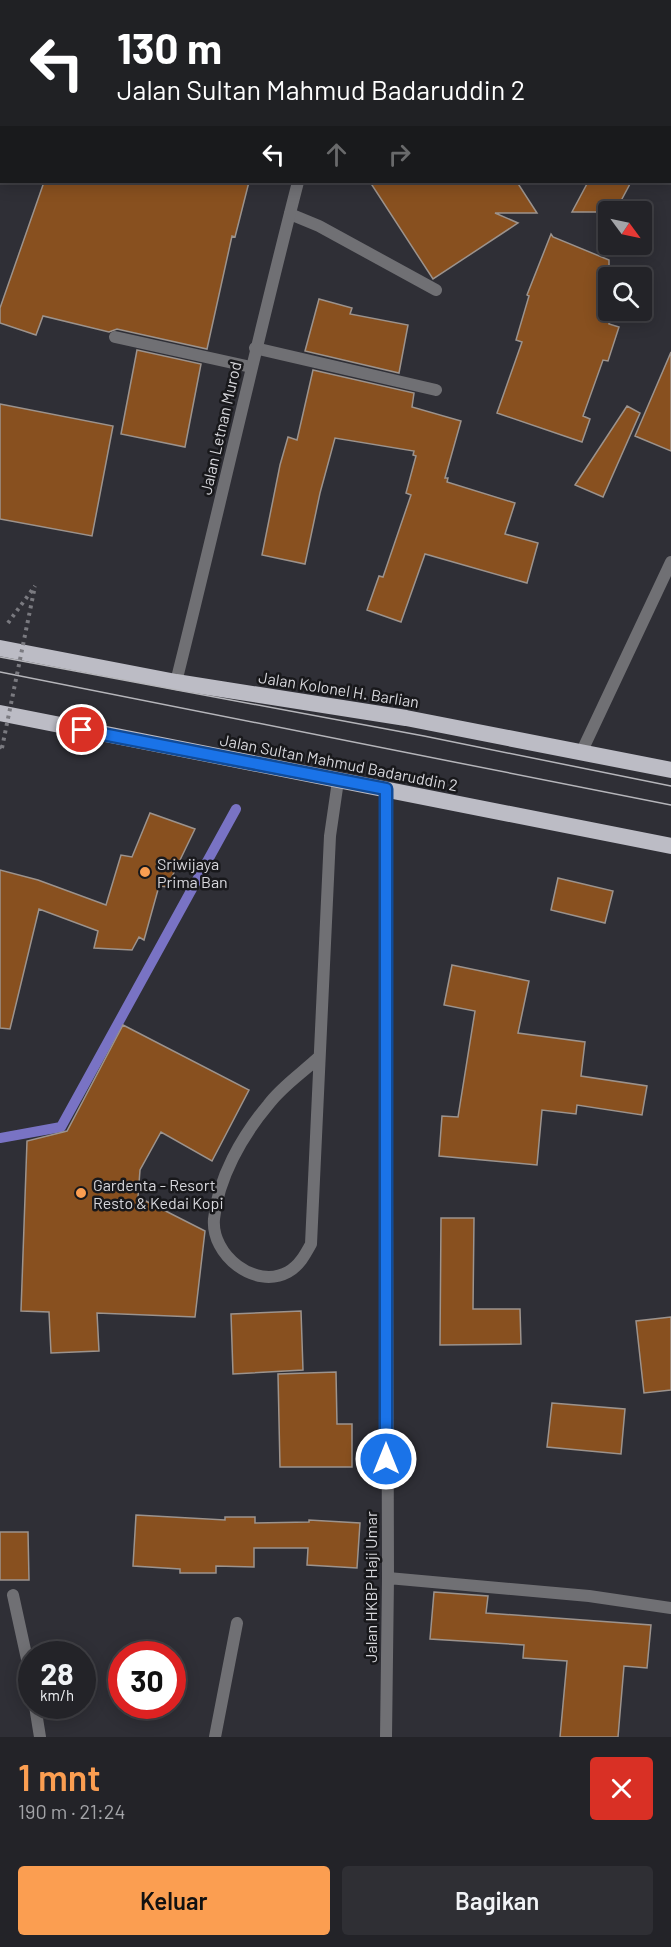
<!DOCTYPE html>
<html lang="id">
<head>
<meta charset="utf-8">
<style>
  :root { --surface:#232328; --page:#2f2f34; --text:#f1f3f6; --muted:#a3a4a8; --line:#404045; --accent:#fb9e51 }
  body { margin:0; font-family:Barlow,sans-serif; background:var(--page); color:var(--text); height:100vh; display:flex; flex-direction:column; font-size:22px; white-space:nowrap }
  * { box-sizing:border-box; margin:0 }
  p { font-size:20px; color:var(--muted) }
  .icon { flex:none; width:33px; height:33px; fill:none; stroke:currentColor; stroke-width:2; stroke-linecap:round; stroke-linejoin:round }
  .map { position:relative; height:1737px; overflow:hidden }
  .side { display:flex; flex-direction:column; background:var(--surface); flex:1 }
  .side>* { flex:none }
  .banner { position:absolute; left:0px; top:0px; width:672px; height:183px; box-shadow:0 3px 15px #0003,0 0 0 2px var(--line); background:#202124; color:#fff; overflow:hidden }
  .needle { width:39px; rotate:123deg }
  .buttons { position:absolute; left:598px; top:201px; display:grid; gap:12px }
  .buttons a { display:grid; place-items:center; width:54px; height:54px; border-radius:6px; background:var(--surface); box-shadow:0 3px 15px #0003,0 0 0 2px var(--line); font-size:30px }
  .speed { position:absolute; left:18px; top:1641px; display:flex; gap:12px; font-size:30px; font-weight:700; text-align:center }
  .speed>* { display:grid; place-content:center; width:78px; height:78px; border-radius:50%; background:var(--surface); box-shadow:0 3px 15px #0003,0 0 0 2px var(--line); line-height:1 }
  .speed small { font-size:15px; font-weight:400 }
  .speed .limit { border:9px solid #d22; background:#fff; color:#111 }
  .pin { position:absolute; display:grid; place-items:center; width:51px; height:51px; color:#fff; margin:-26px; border:3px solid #fff; border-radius:50%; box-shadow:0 2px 6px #0007 }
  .me { position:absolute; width:66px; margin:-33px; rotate:0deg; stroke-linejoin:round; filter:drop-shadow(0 0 4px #0008) }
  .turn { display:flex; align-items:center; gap:21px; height:126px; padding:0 18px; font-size:27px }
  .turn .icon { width:78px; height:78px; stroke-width:2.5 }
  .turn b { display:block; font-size:42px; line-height:51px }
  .lanes { display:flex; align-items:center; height:57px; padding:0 18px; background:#0003; justify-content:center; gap:30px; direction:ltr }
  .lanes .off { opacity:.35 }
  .round { display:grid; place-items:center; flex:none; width:63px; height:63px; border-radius:6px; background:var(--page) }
  .headline { display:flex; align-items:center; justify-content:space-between; height:102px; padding:0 18px }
  h1 { font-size:36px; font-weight:600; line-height:45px; color:var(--accent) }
  .cta { display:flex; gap:12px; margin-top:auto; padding:12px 18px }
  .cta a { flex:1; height:69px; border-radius:6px; background:var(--accent); color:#111; font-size:24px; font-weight:600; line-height:69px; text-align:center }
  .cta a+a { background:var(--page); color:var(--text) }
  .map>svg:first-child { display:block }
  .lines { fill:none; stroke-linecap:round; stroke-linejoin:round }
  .stream { stroke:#7973c4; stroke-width:10 }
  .building { fill:#88501f; stroke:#9c938d; stroke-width:1.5 }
  .path { stroke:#7a7a80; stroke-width:4; stroke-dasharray:3 4.5; stroke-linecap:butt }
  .service { stroke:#707074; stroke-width:12 }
  .minor { stroke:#707074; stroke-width:12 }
  .tertiary { stroke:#707074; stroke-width:12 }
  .trunk { stroke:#bcbcc5; stroke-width:16 }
  .tram { stroke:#b5b5ba; stroke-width:1.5 }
  .path-bridge { stroke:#7a7a80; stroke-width:4; stroke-dasharray:3 4.5; stroke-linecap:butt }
  .route-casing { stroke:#114b97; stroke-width:15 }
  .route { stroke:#1a73e8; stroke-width:10 }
  .poi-dot { fill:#fb9e51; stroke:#18181b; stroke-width:2 }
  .labels { text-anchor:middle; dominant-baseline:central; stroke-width:5; stroke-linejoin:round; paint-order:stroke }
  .street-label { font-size:16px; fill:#d7d7dc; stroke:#18181b }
  .poi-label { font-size:16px; fill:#d7d7dc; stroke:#18181b; text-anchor:start }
</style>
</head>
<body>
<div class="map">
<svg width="671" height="1737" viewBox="0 0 671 1737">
  <rect width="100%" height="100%" fill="#2f2f36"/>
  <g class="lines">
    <!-- stream -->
    <path class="stream" d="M 0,1138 L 61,1127 L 236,809"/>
  </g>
  <!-- building -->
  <path class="building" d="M 44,182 L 249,182 L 235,237 L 232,236 L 207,349 L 117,329 L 109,332 L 43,316 L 36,335 L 0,323 L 0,308 Z
    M 370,182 L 517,182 L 537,213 L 495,213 L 518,223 L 433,279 Z
    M 588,182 L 631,182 L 615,212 L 572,212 Z
    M 551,234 L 553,237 L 609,260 L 609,324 L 619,327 L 608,361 L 603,360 L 583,416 L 590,419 L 582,442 L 497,413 L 522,342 L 516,340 L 529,296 L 527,295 Z
    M 319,299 L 352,308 L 350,314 L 408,325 L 399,373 L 305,351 Z
    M 137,350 L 201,364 L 185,447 L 121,434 Z
    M 671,352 L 671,451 L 635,436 Z
    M 313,370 L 414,393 L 412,407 L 461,421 L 445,478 L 448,478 L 447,482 L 515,503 L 505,534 L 538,543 L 527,583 L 425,554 L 401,622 L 367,610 L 379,576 L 383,577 L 411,495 L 406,493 L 416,456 L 413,455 L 414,451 L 335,438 L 320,493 L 305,564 L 262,555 L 280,465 L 288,437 L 297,440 Z
    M 0,404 L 113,426 L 92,536 L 0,519 Z
    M 627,406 L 640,413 L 603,497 L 575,485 Z
    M 150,813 L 195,829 L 167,887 L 159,886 L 144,940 L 139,937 L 132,950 L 94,948 L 98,931 L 39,909 L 10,1029 L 0,1028 L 0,870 L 38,880 L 106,905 L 121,855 L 132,857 Z
    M 558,878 L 613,891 L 605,923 L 551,910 Z
    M 452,965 L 529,981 L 518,1033 L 585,1042 L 581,1076 L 647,1086 L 642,1115 L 577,1105 L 576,1114 L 542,1110 L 537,1165 L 439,1156 L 442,1116 L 458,1117 L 475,1011 L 444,1005 Z
    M 123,1025 L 249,1090 L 212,1161 L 161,1132 L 140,1170 L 138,1197 L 205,1231 L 195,1317 L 97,1313 L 99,1351 L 51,1353 L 49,1312 L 21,1311 L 27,1141 L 67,1131 Z
    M 441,1218 L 474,1218 L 473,1309 L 520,1309 L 521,1344 L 440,1345 Z
    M 301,1311 L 303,1370 L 233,1374 L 231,1314 Z
    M 671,1317 L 671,1390 L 644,1393 L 636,1321 Z
    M 336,1372 L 337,1424 L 352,1424 L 352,1467 L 280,1467 L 278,1374 Z
    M 552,1403 L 625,1409 L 621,1454 L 547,1447 Z
    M 136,1515 L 225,1520 L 225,1517 L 255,1517 L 255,1523 L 309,1522 L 309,1520 L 360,1523 L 357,1568 L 307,1565 L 308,1548 L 254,1548 L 254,1567 L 216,1566 L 216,1573 L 180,1573 L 180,1569 L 133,1566 Z
    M 0,1532 L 28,1532 L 29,1580 L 0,1580 Z
    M 434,1592 L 488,1596 L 486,1613 L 651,1625 L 647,1668 L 624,1666 L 618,1737 L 560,1737 L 567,1661 L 523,1658 L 524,1645 L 430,1639 Z"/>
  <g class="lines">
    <!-- path -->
    <path class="path" d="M 8,623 L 35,586
      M 0,746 L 2,748"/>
    <!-- service -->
    <path class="service" d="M 338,0 L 342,2
      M 460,0 L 463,2
      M 290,214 L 319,226 L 436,290
      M 318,1058 C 302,1073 281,1087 268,1105 C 242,1136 218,1178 214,1219 C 211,1255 255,1290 288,1272 C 299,1266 305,1255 311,1244 L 330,836 L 338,781"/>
    <!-- minor -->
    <path class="minor" d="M 115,337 L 251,367
      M 255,348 L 436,390
      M 581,753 L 671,562
      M 388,1578 L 589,1596 L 671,1608
      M 13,1595 L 32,1682
      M 35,1706 L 40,1737
      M 215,1737 L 237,1623
      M 386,1737 L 388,1578 L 386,789"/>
    <!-- tertiary -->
    <path class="tertiary" d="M 364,2 L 365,0
      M 176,682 C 218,515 255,348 298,182"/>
    <!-- trunk -->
    <path class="trunk" d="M 0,648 L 176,682 L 406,718 L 671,770
      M 0,713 L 671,846"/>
    <!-- tram -->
    <path class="tram" d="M 0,657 L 424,736 L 671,786
      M 0,672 L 671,805"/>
    <!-- path-bridge -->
    <path class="path-bridge" d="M 2,748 L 35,586"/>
  </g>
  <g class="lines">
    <defs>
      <path id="route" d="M 82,730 L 386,789 L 386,1459"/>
    </defs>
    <!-- route casing -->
    <use href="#route" class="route-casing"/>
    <!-- route -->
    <use href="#route" class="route"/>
  </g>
  <!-- markers -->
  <g class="poi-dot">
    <circle cx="145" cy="872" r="6"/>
    <circle cx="81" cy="1193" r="6"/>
  </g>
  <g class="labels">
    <!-- street labels -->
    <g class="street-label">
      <text transform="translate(220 428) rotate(-77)">Jalan Letnan Murod</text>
      <text transform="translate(339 689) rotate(9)">Jalan Kolonel H. Barlian</text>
      <text transform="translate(339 762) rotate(11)">Jalan Sultan Mahmud Badaruddin 2</text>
      <text transform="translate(370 1587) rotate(-90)">Jalan HKBP Haji Umar</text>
    </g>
    <!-- poi labels -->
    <g class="poi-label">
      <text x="157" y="863">Sriwijaya<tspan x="157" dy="18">Prima Ban</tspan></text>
      <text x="93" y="1184">Gardenta - Resort<tspan x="93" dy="18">Resto &amp; Kedai Kopi</tspan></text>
    </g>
  </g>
</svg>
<div class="buttons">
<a><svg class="needle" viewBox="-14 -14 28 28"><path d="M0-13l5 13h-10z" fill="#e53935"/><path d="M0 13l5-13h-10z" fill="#a3a4a8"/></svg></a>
<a><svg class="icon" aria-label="search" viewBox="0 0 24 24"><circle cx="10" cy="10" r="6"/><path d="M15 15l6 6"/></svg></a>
</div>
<div class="speed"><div>28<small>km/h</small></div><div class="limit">30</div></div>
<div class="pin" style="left:82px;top:730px;background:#d93025"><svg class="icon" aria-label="arrive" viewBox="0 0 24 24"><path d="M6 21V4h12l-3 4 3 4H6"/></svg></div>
<svg class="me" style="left:386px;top:1459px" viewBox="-20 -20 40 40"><circle r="17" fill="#1a73e8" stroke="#fff" stroke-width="3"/><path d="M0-11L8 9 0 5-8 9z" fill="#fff"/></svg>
<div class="banner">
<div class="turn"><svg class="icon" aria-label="left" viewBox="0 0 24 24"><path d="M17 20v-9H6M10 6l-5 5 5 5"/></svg><div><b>130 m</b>Jalan Sultan Mahmud Badaruddin 2</div></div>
<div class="lanes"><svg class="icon" aria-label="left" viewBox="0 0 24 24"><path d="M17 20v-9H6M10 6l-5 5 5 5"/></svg><svg class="icon off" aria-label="ahead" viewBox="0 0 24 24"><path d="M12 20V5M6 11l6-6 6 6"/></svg><svg class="icon off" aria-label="right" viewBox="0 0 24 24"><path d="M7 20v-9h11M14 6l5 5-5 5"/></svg></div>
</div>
</div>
<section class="side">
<div class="headline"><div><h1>1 mnt</h1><p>190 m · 21:24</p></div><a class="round" style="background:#d93025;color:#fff"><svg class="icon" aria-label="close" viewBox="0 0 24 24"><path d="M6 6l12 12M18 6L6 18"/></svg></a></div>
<div class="cta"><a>Keluar</a><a>Bagikan</a></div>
</section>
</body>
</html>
